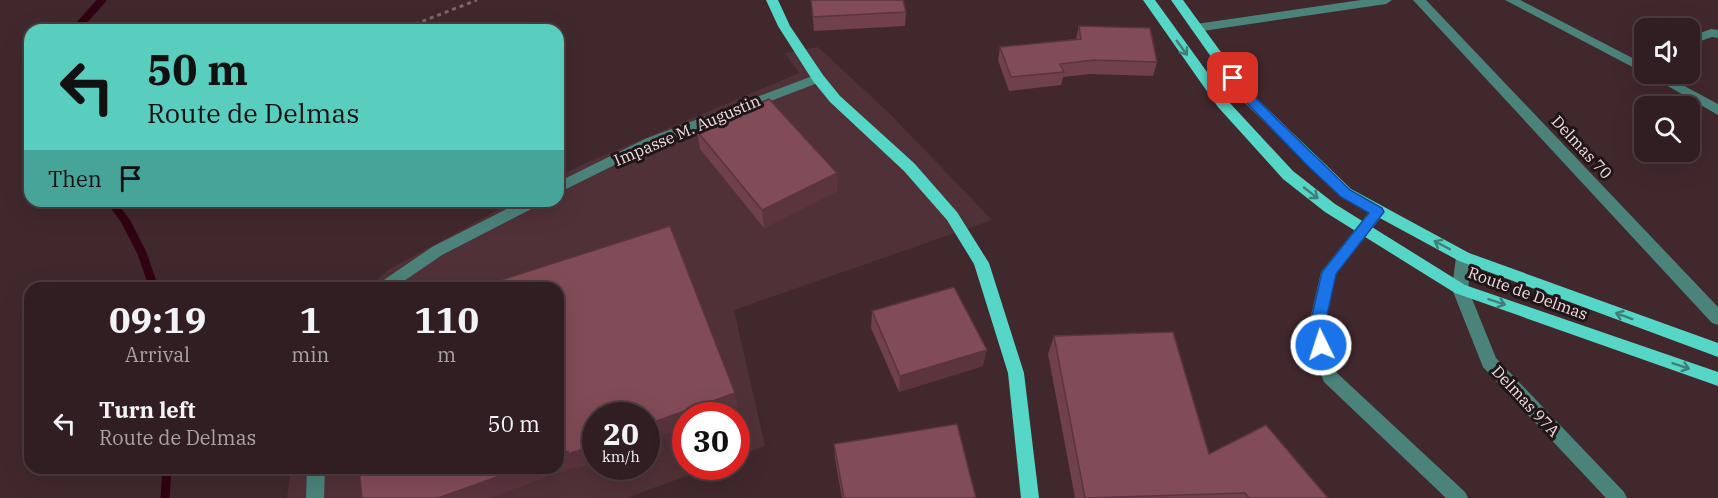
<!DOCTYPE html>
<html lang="en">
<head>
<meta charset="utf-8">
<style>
  :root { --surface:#311e22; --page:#39272a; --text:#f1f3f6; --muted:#a8a2a5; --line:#4c3c40 }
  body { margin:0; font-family:"IBM Plex Serif",serif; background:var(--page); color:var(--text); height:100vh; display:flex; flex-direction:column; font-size:22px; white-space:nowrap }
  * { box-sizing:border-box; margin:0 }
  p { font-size:20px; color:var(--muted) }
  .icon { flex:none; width:33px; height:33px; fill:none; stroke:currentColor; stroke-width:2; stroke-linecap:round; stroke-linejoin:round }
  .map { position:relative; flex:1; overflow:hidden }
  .sheet { position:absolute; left:24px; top:282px; width:540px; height:192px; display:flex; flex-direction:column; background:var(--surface); border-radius:18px; box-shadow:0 6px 24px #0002,0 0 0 2px var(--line) }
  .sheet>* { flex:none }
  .top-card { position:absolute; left:24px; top:24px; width:540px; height:183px; border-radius:18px; box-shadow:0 6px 24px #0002,0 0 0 2px var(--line); background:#59cebf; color:#111; overflow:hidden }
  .buttons { position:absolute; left:1634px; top:18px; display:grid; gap:12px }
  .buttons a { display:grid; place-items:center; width:66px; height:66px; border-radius:12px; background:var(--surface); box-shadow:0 6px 24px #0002,0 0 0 2px var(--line); font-size:30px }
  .speed { position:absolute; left:582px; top:402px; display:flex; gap:12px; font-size:30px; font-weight:700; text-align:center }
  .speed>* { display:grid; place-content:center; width:78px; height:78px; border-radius:50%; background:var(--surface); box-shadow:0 6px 24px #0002,0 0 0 2px var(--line); line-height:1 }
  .speed small { font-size:15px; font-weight:400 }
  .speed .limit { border:9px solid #d22; background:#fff; color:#111 }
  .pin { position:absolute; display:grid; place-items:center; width:51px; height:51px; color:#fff; margin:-26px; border-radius:12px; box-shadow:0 3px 9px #0006 }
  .me { position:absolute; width:66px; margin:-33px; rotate:356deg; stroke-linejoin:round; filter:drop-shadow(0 0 4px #0008) }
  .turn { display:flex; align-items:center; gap:21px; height:126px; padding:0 24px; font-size:27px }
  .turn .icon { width:78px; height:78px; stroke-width:2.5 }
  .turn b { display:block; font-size:42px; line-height:51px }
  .then { display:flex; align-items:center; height:57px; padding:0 24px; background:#0003; gap:12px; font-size:22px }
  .eta { display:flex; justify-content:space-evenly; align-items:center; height:102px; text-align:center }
  .eta b { font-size:36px; font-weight:700; line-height:42px }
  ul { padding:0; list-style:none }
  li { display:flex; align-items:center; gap:18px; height:78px; padding:0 24px }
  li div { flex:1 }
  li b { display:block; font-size:22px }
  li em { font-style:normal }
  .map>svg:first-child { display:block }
  .built { fill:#503137; fill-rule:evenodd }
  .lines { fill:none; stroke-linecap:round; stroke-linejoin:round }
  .stream-far1 { stroke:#300212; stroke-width:8 }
  .stream { stroke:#300212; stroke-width:9 }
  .path { stroke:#7c666a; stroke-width:3; stroke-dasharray:4 4; stroke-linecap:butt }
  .minor { fill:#4b837b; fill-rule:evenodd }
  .major { fill:#56d6c6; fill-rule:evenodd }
  .wall { fill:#70404c }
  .shaded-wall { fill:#5b343e }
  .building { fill:#824b58; stroke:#5b343e; stroke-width:1.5 }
  .oneway { stroke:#3e7f77 }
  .route { fill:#1a73e8; stroke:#114b97; stroke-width:1.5 }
  .labels { text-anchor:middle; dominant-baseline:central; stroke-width:6; stroke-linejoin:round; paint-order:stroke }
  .street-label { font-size:16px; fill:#eedde0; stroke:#201517 }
</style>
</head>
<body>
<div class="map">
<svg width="1718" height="498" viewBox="0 0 1718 498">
  <rect width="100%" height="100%" fill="#41282d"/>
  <!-- built -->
  <path class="built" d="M 818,47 L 892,116 L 992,220 L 734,310 L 765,446 L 737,457 L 736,416 L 686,416 L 686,466 L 710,467 L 627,498 L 287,498 L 291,468 L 558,468 L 558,288 L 369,288 L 388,270 L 514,201 L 558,201 L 558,177 L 579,166 L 799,73 L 785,53 ZM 596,416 L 646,416 L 646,466 L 596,466 Z"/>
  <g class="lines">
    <!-- stream-far1 -->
    <path class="stream-far1" d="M 75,30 L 102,0
      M 107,201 L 115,207 L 127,223"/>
    <!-- stream -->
    <path class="stream" d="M 126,222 L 142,253 L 154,288
      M 165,498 L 167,468"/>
    <!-- path -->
    <path class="path" d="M 400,30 L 477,0"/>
    <!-- minor -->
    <path class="minor" d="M 1361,0 L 1392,0 L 1386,4 L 1196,32 L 1190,28 L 1196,24 Z
      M 1413,0 L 1426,0 L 1718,307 L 1718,325 L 1712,323 Z
      M 1505,0 L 1520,0 L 1644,64 L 1644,73 Z
      M 1711,29 L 1718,30 L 1718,38 L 1712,37 L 1689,45 L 1689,37 Z
      M 818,74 L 824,78 L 823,81 L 655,145 L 558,193 L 558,182 L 645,139 Z
      M 1647,74 L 1662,74 L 1718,104 L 1718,115 Z
      M 522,201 L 541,201 L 539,205 L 442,255 L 394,288 L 375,288 L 378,284 L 432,247 Z
      M 1378,206 L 1383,207 L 1385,211 L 1383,215 L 1336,274 L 1324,329 L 1337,373 L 1465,492 L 1468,498 L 1446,498 L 1324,382 L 1322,377 L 1308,329 L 1321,272 L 1373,207 Z
      M 1464,251 L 1469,253 L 1472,257 L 1468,289 L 1496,358 L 1624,492 L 1627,498 L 1606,498 L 1483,367 L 1452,289 L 1456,257 L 1459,253 Z
      M 307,468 L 325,468 L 324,498 L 306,498 Z"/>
    <!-- major -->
    <path class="major" d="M 766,0 L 778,0 L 790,26 L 823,75 L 840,96 L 914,163 L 957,212 L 989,263 L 1024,373 L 1039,498 L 1021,498 L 1008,373 L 974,264 L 947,220 L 904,171 L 830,102 L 813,81 L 778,26 Z
      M 1143,0 L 1155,0 L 1228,101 L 1293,171 L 1335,204 L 1465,285 L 1718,372 L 1718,386 L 1455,293 L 1325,212 L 1283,179 L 1218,107 Z
      M 1171,0 L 1183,0 L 1250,92 L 1351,189 L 1469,253 L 1718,343 L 1718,357 L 1459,261 L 1341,197 L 1240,98 Z"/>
  </g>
  <!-- wall -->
  <path class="wall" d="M 811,0 L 906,12 L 905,26 L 814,31 Z
    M 1079,26 L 1157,62 L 1153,76 L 1090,74 L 1063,77 L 1061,85 L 1009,91 L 998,60 L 1000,47 L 1076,39 Z
    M 697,131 L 837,173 L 837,191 L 764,228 L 700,149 Z
    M 872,311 L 983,366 L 899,392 L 871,328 Z
    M 1054,336 L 1209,454 L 1328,498 L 1075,498 L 1048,354 Z
    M 834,444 L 976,498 L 842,498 L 835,459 Z"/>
  <!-- shaded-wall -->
  <path class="shaded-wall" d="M 837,173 L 837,191 L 764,228 L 762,210 Z
    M 987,350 L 983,366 L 899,392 L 900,376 Z
    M 735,393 L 738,408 L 718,416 L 686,416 L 686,427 L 653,439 L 648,424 Z
    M 646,426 L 648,426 L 654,441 L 646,444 Z
    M 596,445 L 596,462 L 576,469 L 575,467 L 489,498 L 438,498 L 522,468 L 558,468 L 558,455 L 568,451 Z"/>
  <!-- building -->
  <path class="building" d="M 811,0 L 903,0 L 906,12 L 813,17 Z
    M 1079,26 L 1150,28 L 1157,62 L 1093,60 L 1060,64 L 1064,72 L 1011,77 L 1000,47 L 1081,39 Z
    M 769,99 L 837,173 L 762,210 L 697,131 Z
    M 670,226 L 735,393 L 648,424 L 648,426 L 646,426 L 646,416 L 596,416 L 596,445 L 568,454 L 568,451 L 558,455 L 558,288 L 476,288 Z
    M 954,287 L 987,350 L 900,376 L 872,311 Z
    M 1173,332 L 1209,454 L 1266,425 L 1328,498 L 1249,498 L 1245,493 L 1085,498 L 1054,336 Z
    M 957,424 L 976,498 L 844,498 L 834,444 Z
    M 359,468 L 522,468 L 438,498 L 362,498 Z"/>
  <!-- one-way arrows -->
  <defs><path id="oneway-shaft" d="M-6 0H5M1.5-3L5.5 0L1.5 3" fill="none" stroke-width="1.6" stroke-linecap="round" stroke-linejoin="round" transform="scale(1.5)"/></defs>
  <g class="oneway">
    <use href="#oneway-shaft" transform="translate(1182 48) rotate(54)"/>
    <use href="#oneway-shaft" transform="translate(1311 193) rotate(38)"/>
    <use href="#oneway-shaft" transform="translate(1442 245) rotate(-152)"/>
    <use href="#oneway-shaft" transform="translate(1497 302) rotate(19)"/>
    <use href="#oneway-shaft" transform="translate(1624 316) rotate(-160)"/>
    <use href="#oneway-shaft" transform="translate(1681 366) rotate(19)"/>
  </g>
  <!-- route -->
  <path class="route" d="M 1233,74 L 1237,75 L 1249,92 L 1350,190 L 1382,208 L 1384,212 L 1336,274 L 1324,329 L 1328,345 L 1326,349 L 1321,351 L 1316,349 L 1309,329 L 1322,272 L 1369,213 L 1341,197 L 1307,165 L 1241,97 L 1227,78 Z"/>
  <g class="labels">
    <!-- street labels -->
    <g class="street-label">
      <text transform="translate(687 130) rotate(-23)">Impasse M. Augustin</text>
      <text transform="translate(1582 147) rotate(47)">Delmas 70</text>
      <text transform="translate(1528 293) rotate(20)">Route de Delmas</text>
      <text transform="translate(1526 401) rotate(47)">Delmas 97A</text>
    </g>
  </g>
</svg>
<div class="buttons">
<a><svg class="icon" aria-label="sound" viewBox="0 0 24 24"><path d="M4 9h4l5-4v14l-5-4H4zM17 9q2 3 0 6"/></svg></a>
<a><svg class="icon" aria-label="search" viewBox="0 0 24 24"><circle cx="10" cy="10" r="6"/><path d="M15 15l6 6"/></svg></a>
</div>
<div class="speed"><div>20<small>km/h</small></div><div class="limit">30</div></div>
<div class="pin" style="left:1233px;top:78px;background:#d93025"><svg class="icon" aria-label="arrive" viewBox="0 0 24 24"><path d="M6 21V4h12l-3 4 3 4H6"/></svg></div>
<svg class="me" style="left:1321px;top:345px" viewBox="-20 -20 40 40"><circle r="17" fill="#1a73e8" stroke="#fff" stroke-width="3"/><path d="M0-11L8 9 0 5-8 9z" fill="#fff"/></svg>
<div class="top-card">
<div class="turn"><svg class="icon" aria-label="left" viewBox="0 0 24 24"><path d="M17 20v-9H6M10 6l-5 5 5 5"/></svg><div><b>50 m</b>Route de Delmas</div></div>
<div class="then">Then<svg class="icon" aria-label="arrive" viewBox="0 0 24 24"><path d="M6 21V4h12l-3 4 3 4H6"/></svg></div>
</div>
<section class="sheet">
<div class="eta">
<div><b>09:19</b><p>Arrival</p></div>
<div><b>1</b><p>min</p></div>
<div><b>110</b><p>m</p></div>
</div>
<ul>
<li><svg class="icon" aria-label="left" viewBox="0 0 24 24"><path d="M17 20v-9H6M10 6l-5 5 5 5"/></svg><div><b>Turn left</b><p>Route de Delmas</p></div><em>50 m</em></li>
</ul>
</section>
</div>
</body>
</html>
